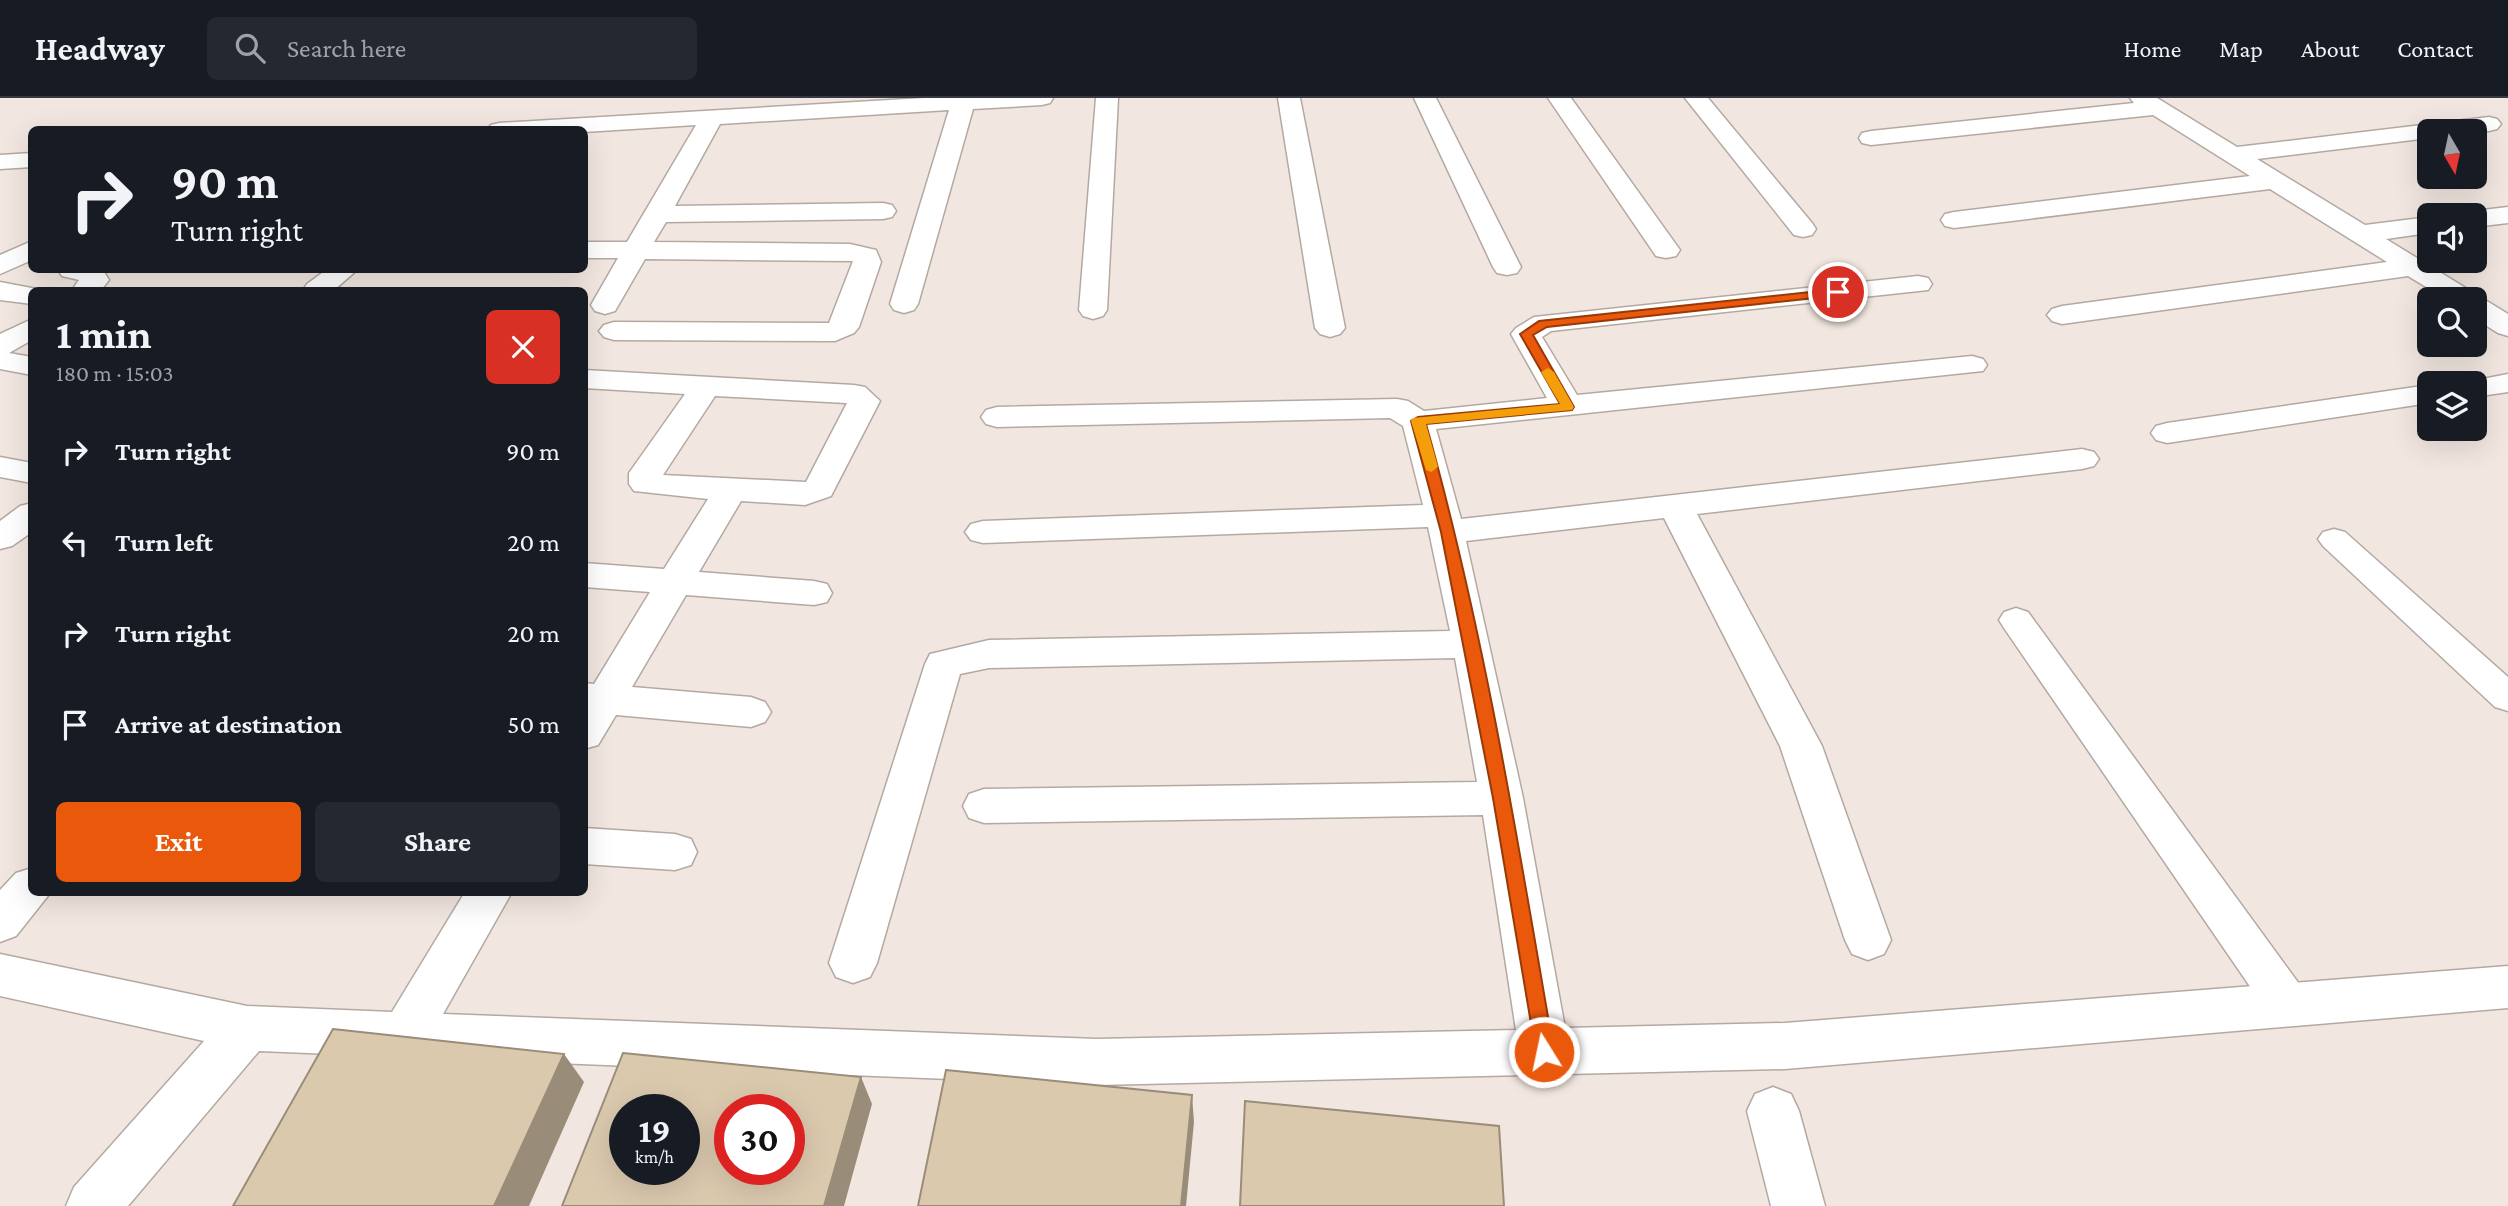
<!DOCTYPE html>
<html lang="en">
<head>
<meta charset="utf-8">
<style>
  :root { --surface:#171b24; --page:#242831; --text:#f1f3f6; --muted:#9ea1a6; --line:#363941; --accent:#ea580c }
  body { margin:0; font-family:"Crimson Pro",serif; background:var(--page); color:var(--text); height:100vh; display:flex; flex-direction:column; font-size:26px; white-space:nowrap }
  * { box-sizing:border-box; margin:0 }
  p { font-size:23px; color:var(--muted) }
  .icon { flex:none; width:38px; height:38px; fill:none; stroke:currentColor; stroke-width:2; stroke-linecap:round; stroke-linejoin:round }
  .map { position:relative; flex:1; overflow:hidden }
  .details { position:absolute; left:28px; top:189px; width:560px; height:609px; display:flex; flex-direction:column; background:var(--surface); border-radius:10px; box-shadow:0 7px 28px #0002 }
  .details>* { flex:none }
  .banner { position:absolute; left:28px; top:28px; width:560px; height:147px; border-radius:10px; box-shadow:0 7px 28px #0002; background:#171b24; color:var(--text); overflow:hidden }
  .needle { width:46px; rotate:171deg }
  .buttons { position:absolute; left:2417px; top:21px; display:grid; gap:14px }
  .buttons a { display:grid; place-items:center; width:70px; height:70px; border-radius:10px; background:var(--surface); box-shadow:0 7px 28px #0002; font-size:35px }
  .speed { position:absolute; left:609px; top:996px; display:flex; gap:14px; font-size:35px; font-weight:700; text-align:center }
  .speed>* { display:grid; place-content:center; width:91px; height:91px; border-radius:50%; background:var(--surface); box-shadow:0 7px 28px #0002; line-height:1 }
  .speed small { font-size:18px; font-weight:400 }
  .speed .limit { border:10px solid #d22; background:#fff; color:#111 }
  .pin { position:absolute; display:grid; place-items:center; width:60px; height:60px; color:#fff; margin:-30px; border:4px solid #fff; border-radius:50%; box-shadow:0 2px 7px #0007 }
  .me { position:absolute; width:77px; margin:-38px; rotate:350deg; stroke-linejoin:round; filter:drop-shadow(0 0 5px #0008) }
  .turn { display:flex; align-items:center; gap:24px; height:147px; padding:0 28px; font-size:32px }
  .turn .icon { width:91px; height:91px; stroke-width:2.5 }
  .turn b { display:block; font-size:49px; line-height:60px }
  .round { display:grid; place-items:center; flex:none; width:74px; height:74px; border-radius:10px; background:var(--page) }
  .summary { display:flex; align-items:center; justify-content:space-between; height:119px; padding:0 28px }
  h1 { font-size:42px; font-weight:700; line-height:52px }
  .cta { display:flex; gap:14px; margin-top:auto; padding:14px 28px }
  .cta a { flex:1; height:80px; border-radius:10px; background:var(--accent); color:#fff; font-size:28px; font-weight:700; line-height:80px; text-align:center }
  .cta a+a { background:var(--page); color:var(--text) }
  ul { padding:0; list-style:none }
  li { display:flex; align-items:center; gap:21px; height:91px; padding:0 28px }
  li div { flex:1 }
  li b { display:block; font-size:26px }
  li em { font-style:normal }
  header { display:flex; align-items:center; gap:42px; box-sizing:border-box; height:98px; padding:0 35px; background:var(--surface); border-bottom:2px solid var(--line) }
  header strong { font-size:33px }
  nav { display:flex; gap:38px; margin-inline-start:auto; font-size:24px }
  .search { width:490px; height:63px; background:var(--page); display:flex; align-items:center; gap:18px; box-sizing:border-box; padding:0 24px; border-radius:10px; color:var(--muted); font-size:26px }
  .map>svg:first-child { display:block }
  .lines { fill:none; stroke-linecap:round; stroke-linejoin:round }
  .service-casing { stroke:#b3a9a2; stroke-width:3 }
  .minor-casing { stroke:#b3a9a2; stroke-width:3 }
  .service { fill:#fff; fill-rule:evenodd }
  .minor { fill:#fff; fill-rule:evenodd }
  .shaded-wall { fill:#998d7a }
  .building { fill:#dbc9ae; stroke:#998d7a; stroke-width:2; fill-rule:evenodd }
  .route { fill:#ea580c; stroke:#983908; stroke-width:2 }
  .slow { fill:#f59e0b }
</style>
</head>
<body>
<header>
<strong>Headway</strong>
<div class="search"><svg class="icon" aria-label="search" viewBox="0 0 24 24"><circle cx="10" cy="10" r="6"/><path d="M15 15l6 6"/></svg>Search here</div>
<nav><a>Home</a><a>Map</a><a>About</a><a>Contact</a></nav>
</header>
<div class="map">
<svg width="2508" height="1108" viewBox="0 0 2508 1108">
  <rect width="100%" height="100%" fill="#f2e7e0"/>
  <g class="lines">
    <defs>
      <path id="service" d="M 2334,431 L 2345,434 L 2508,579 L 2508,613 L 2495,609 L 2323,448 L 2318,441 L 2323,434 Z
        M 2016,510 L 2028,514 L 2305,894 L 2311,908 L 2305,922 L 2289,928 L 2273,922 L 2004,530 L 1999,522 L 2004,514 Z"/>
      <path id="minor" d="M 924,0 L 1053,0 L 1050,5 L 1042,7 L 973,11 L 918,206 L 914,212 L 904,215 L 894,212 L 890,206 L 949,12 L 720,26 L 675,108 L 883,105 L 892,107 L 896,113 L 892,119 L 883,121 L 666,124 L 654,144 L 850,146 L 876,152 L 881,164 L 859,229 L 854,235 L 835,243 L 614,242 L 604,239 L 599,233 L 604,227 L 614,224 L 829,225 L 853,163 L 645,161 L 615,213 L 605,216 L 595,213 L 591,207 L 618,160 L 584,160 L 584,144 L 627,144 L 696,27 L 584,34 L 584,32 L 487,32 L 491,27 L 499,25 Z
        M 1096,0 L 1118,0 L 1107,212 L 1103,218 L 1093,221 L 1083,218 L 1079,212 Z
        M 1278,0 L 1300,0 L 1345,230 L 1340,236 L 1330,239 L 1320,236 L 1315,230 Z
        M 1414,0 L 1436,0 L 1521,169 L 1517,175 L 1507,177 L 1497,175 L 1493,169 Z
        M 1548,0 L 1571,0 L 1680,152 L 1676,158 L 1666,160 L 1656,158 Z
        M 1685,0 L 1708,0 L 1812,125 L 1816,131 L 1812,137 L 1803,139 L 1794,137 Z
        M 2130,0 L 2157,0 L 2237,49 L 2489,19 L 2497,21 L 2501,26 L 2497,31 L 2489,33 L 2429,33 L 2429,40 L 2257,61 L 2365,127 L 2429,119 L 2429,135 L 2386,141 L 2508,216 L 2508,238 L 2498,235 L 2474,220 L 2474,201 L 2446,201 L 2408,178 L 2062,226 L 2052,223 L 2047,217 L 2052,211 L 2062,208 L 2387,164 L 2270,91 L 1954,130 L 1945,128 L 1941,122 L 1945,116 L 1954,114 L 2250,78 L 2153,17 L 1871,47 L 1862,45 L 1859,40 L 1862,35 L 1871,33 L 2134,5 Z
        M 32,55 L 32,69 L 0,71 L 0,57 Z
        M 2508,109 L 2508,125 L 2474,129 L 2474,117 L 2463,117 L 2474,113 Z
        M 32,143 L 32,162 L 0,176 L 0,157 Z
        M 58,172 L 103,172 L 109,182 L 101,192 L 72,192 L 79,182 L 62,178 Z
        M 326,172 L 357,172 L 334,192 L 303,192 L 307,186 Z
        M 1918,178 L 1928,180 L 1932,186 L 1928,192 L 1551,233 L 1542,239 L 1577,297 L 1972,258 L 1983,261 L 1987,267 L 1983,273 L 1436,331 L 1461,421 L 2082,351 L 2094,354 L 2099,361 L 2094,368 L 2082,371 L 1697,416 L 1822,648 L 1891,842 L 1884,856 L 1868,862 L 1852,856 L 1845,842 L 1780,648 L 1664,420 L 1466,443 L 1523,700 L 1565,930 L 1785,925 L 2508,868 L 2508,910 L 1785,971 L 1097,987 L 259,953 L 128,1108 L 66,1108 L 74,1089 L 204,943 L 0,898 L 0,856 L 247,908 L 392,914 L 465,794 L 512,794 L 443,916 L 1097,941 L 1516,932 L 1483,717 L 984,725 L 969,720 L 963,708 L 969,696 L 984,691 L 1477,684 L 1455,560 L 989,570 L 960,576 L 877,865 L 870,879 L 853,885 L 836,879 L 829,865 L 925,566 L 930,556 L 989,542 L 1450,533 L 1428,429 L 983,445 L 971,442 L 965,434 L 971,426 L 983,423 L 1423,407 L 1403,328 L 1390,320 L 997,329 L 986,326 L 981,319 L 986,312 L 997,309 L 1397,301 L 1408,303 L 1424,313 L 1547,300 L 1511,236 L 1516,230 L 1534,219 Z
        M 0,184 L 42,192 L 32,192 L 32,206 L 0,202 Z
        M 32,221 L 32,242 L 9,255 L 32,259 L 32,277 L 0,271 L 0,236 Z
        M 584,272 L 854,287 L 865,289 L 880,303 L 831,398 L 805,407 L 741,403 L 699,474 L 814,483 L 827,486 L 832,495 L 827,504 L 814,507 L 686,497 L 632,589 L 751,599 L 765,604 L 771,614 L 765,624 L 751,629 L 616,617 L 598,647 L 584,651 L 584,585 L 594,586 L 650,494 L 584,489 L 584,465 L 664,471 L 708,401 L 634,393 L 629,386 L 629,375 L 685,296 L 584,290 ZM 715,298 L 846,305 L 847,305 L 806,384 L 663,377 Z
        M 2508,276 L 2508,294 L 2474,299 L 2474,285 L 2462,285 Z
        M 2429,287 L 2429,305 L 2167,345 L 2156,342 L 2151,335 L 2156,328 L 2167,325 Z
        M 0,359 L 32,365 L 32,385 L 0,379 Z
        M 32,405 L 32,434 L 12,448 L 0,451 L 0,423 L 20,408 Z
        M 584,730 L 675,736 L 691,741 L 697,754 L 691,767 L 675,772 L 584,766 Z
        M 32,770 L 32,794 L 51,794 L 16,838 L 0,844 L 0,792 L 16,775 Z
        M 1773,989 L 1791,996 L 1799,1013 L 1825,1108 L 1771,1108 L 1747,1013 L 1755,996 Z"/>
    </defs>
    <!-- service casing -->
    <use href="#service" class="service-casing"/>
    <!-- minor casing -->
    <use href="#minor" class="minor-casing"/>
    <!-- service -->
    <use href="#service" class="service"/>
    <!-- minor -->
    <use href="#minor" class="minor"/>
  </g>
  <!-- shaded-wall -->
  <path class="shaded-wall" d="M 564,956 L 584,984 L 529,1108 L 494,1108 Z
    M 861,979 L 872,1006 L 844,1108 L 824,1108 Z
    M 1192,997 L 1194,1024 L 1186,1108 L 1181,1108 Z"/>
  <!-- building -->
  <path class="building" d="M 333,931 L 564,956 L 494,1108 L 233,1108 Z
    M 623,955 L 861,979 L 824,1108 L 562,1108 ZM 625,1012 L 684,1012 L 684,1071 L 625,1071 ZM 730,1012 L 789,1012 L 789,1071 L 730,1071 Z
    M 946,972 L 1192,997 L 1181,1108 L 918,1108 Z
    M 1245,1003 L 1499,1028 L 1504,1108 L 1240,1108 Z"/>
  <!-- route -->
  <path class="route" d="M 1838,191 L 1842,192 L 1842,197 L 1547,229 L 1533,237 L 1574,309 L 1572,312 L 1426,326 C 1484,532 1518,744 1554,954 L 1551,961 L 1544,964 L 1537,961 L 1493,700 L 1441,434 L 1411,323 L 1418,319 L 1560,306 L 1520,236 L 1539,223 Z"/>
  <!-- slow -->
  <path class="slow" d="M 1548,270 L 1554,274 L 1574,309 L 1572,312 L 1426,326 L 1438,369 L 1431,374 L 1426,372 L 1411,323 L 1413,320 L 1560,306 L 1541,274 Z"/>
</svg>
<div class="buttons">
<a><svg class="needle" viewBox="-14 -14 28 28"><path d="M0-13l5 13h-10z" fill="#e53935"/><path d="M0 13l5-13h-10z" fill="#9ea1a6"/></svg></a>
<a><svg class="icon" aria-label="sound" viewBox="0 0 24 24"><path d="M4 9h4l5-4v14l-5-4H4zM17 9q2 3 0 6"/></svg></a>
<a><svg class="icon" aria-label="search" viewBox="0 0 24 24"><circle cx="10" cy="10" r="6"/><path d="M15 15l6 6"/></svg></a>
<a><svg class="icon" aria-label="layers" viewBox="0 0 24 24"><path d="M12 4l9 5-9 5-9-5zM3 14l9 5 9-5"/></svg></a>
</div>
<div class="speed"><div>19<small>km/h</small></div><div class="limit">30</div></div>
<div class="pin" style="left:1838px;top:194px;background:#d93025"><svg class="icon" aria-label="arrive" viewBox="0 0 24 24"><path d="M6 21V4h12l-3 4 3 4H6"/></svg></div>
<svg class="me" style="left:1544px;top:954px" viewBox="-20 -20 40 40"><circle r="17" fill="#ea580c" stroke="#fff" stroke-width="3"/><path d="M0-11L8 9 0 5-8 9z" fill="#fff"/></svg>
<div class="banner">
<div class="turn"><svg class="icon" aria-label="right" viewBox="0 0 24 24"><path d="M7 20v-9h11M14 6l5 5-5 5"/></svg><div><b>90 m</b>Turn right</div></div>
</div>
<section class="details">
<div class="summary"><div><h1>1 min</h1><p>180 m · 15:03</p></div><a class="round" style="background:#d93025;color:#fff"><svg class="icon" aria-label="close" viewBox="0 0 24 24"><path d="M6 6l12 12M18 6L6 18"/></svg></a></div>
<ul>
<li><svg class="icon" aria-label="right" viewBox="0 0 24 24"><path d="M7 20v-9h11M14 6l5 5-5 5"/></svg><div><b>Turn right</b></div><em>90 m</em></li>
<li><svg class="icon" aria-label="left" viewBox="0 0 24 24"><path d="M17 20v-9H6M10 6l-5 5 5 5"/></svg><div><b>Turn left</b></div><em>20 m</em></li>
<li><svg class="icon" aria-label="right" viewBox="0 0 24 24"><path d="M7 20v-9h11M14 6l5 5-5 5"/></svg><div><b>Turn right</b></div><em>20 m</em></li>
<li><svg class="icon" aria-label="arrive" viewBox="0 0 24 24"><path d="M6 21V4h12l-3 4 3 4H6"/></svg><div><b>Arrive at destination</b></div><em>50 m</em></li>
</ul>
<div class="cta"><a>Exit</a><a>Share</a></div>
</section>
</div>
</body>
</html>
